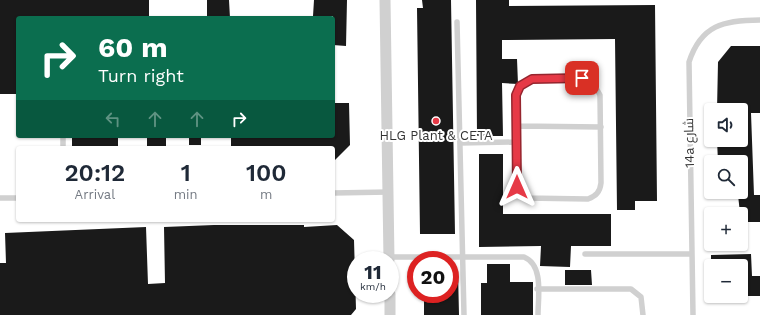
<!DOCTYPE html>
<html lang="en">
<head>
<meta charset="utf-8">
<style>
  :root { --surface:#fff; --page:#f6f6f7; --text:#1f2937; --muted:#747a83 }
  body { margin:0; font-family:"Work Sans",Cairo,sans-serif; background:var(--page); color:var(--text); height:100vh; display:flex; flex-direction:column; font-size:15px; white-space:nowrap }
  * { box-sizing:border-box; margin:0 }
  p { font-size:13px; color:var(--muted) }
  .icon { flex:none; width:22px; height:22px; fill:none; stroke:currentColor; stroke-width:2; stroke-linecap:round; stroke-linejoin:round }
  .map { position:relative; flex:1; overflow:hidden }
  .drawer { position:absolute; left:16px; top:146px; width:319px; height:76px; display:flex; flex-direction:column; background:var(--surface); border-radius:4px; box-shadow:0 1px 3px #0004 }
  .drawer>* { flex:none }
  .guide { position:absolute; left:16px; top:16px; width:319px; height:122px; border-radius:4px; box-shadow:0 1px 3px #0004; background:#0b6e4f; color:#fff; overflow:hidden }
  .tools { position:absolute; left:704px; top:103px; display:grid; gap:8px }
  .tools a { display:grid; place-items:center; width:44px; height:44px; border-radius:4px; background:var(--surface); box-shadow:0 1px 3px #0004; font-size:20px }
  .speed { position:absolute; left:347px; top:251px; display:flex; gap:8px; font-size:20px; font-weight:700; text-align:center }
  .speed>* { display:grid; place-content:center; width:52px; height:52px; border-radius:50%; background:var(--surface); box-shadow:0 1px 3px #0004; line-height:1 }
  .speed small { font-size:10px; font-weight:400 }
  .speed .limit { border:6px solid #d22; background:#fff; color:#111 }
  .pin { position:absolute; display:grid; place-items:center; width:34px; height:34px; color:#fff; margin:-17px; border-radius:8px; box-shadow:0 2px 6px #0006 }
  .me { position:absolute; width:44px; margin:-22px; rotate:0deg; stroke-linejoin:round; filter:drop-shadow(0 0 3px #0008) }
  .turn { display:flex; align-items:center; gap:14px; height:84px; padding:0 16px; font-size:18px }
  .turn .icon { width:52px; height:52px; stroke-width:2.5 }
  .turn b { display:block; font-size:28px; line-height:34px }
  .lanes { display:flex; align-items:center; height:38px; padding:0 16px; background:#0003; justify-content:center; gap:20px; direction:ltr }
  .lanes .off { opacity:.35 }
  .eta { display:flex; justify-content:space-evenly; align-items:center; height:68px; text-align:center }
  .eta b { font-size:24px; font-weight:600; line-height:28px }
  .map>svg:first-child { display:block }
  .building { fill:#1a1a1a }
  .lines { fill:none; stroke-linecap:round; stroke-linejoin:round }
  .service { stroke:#d0d0d0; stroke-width:5.5 }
  .minor { stroke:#d0d0d0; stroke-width:11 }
  .route-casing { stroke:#96252e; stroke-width:10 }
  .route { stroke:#e63946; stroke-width:7 }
  .poi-dot { fill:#e63946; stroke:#fff; stroke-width:1.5 }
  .labels { text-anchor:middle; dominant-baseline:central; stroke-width:4; stroke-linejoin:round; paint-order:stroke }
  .poi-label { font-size:13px; fill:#333; stroke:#fff }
  .street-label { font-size:13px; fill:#333; stroke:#fff }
</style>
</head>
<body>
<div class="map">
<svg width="760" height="315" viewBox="0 0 760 315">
  <rect width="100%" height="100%" fill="#fff"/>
  <!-- building -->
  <path class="building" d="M 0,0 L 149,0 L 149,18 L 18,18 L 18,94 L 0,94 Z
    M 207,0 L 229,0 L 230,18 L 207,18 Z
    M 314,0 L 347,0 L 346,46 L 333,45 L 333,16 L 313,16 Z
    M 422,0 L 451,0 L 455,234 L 420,234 L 417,8 L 423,8 Z
    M 476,0 L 509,0 L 509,6 L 655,5 L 657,201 L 635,201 L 635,210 L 617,210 L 615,39 L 502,40 L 502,59 L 517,59 L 518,84 L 502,83 L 503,136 L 477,136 Z
    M 731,46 L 760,46 L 760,113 L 751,113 L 754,195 L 760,195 L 760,222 L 741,222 L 738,195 L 741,195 L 741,162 L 718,162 L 717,140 L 741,140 L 741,110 L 717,110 L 718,62 Z
    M 333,103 L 349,103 L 350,145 L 333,162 L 333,148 L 231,148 L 231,136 L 333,136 Z
    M 72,136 L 118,136 L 118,148 L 72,148 Z
    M 147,136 L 166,136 L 166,148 L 147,148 Z
    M 189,136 L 201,136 L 201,145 L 189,145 Z
    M 479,154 L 503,154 L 503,214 L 611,214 L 611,246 L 571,246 L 570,267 L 540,266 L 541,246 L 479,247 Z
    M 214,225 L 304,225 L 304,227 L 337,225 L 354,240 L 356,309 L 351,315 L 0,315 L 0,263 L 6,263 L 5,233 L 146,227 L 148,284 L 165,283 L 164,227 Z
    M 751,254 L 752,276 L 760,276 L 760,296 L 741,296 L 741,264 L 711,264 L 711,255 Z
    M 487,264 L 510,264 L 510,282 L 533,282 L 533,315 L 481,315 L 481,283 L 487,283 Z
    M 565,270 L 591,270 L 592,285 L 565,285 Z
    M 450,271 L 458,271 L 459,315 L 424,315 L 424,294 L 450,294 Z"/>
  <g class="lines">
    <!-- service -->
    <path class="service" d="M 457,22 L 464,315
      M 583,78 L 592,81 L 600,95 L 601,183 C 600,192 596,196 588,199 L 525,198 L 520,194 L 517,187 L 516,100 C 516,70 562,78 583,78 Z
      M 517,126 L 601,127
      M 460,143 L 517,142
      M 63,148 L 63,136
      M 333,193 L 389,192
      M 0,198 L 18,198
      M 585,254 L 691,254
      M 389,257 L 524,257 C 544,265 538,297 538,315
      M 537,289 L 631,289 L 641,297 L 643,315
      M 693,315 L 689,62 C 701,25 724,20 760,20"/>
    <!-- minor -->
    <path class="minor" d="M 385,0 L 389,260
      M 390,294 L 390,315"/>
  </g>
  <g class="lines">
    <defs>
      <path id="route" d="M 517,187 L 516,95 L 520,86 L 532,79 L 582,78"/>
    </defs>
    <!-- route casing -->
    <use href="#route" class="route-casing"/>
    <!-- route -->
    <use href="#route" class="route"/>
  </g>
  <!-- markers -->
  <circle class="poi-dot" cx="436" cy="121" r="4"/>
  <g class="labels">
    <!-- poi labels -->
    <g class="poi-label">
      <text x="436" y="135">HLG Plant &amp; CETA</text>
    </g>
    <!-- street labels -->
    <g class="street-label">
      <text transform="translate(689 143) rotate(-91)">14a شارع</text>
    </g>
  </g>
</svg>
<div class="tools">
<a><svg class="icon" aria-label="sound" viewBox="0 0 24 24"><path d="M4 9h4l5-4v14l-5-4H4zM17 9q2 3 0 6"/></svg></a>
<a><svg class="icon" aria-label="search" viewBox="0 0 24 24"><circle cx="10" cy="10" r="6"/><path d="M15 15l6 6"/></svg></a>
<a>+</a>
<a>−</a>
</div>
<div class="speed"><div>11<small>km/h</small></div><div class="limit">20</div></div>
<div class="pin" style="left:582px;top:78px;background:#d93025"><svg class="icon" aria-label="arrive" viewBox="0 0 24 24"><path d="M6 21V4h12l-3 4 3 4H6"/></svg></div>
<svg class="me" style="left:517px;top:187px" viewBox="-20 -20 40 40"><path d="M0-17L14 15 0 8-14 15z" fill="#e63946" stroke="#fff" stroke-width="4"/></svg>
<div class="guide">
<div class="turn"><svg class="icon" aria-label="right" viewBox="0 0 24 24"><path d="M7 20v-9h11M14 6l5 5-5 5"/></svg><div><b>60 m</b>Turn right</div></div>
<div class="lanes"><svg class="icon off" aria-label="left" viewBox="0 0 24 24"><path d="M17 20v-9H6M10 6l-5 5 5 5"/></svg><svg class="icon off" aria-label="ahead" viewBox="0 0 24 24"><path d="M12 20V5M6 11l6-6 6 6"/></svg><svg class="icon off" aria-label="ahead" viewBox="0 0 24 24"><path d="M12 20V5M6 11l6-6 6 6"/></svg><svg class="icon" aria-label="right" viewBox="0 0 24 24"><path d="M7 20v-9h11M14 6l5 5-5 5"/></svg></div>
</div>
<section class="drawer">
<div class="eta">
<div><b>20:12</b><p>Arrival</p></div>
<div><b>1</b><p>min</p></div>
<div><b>100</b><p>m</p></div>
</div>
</section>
</div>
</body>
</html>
